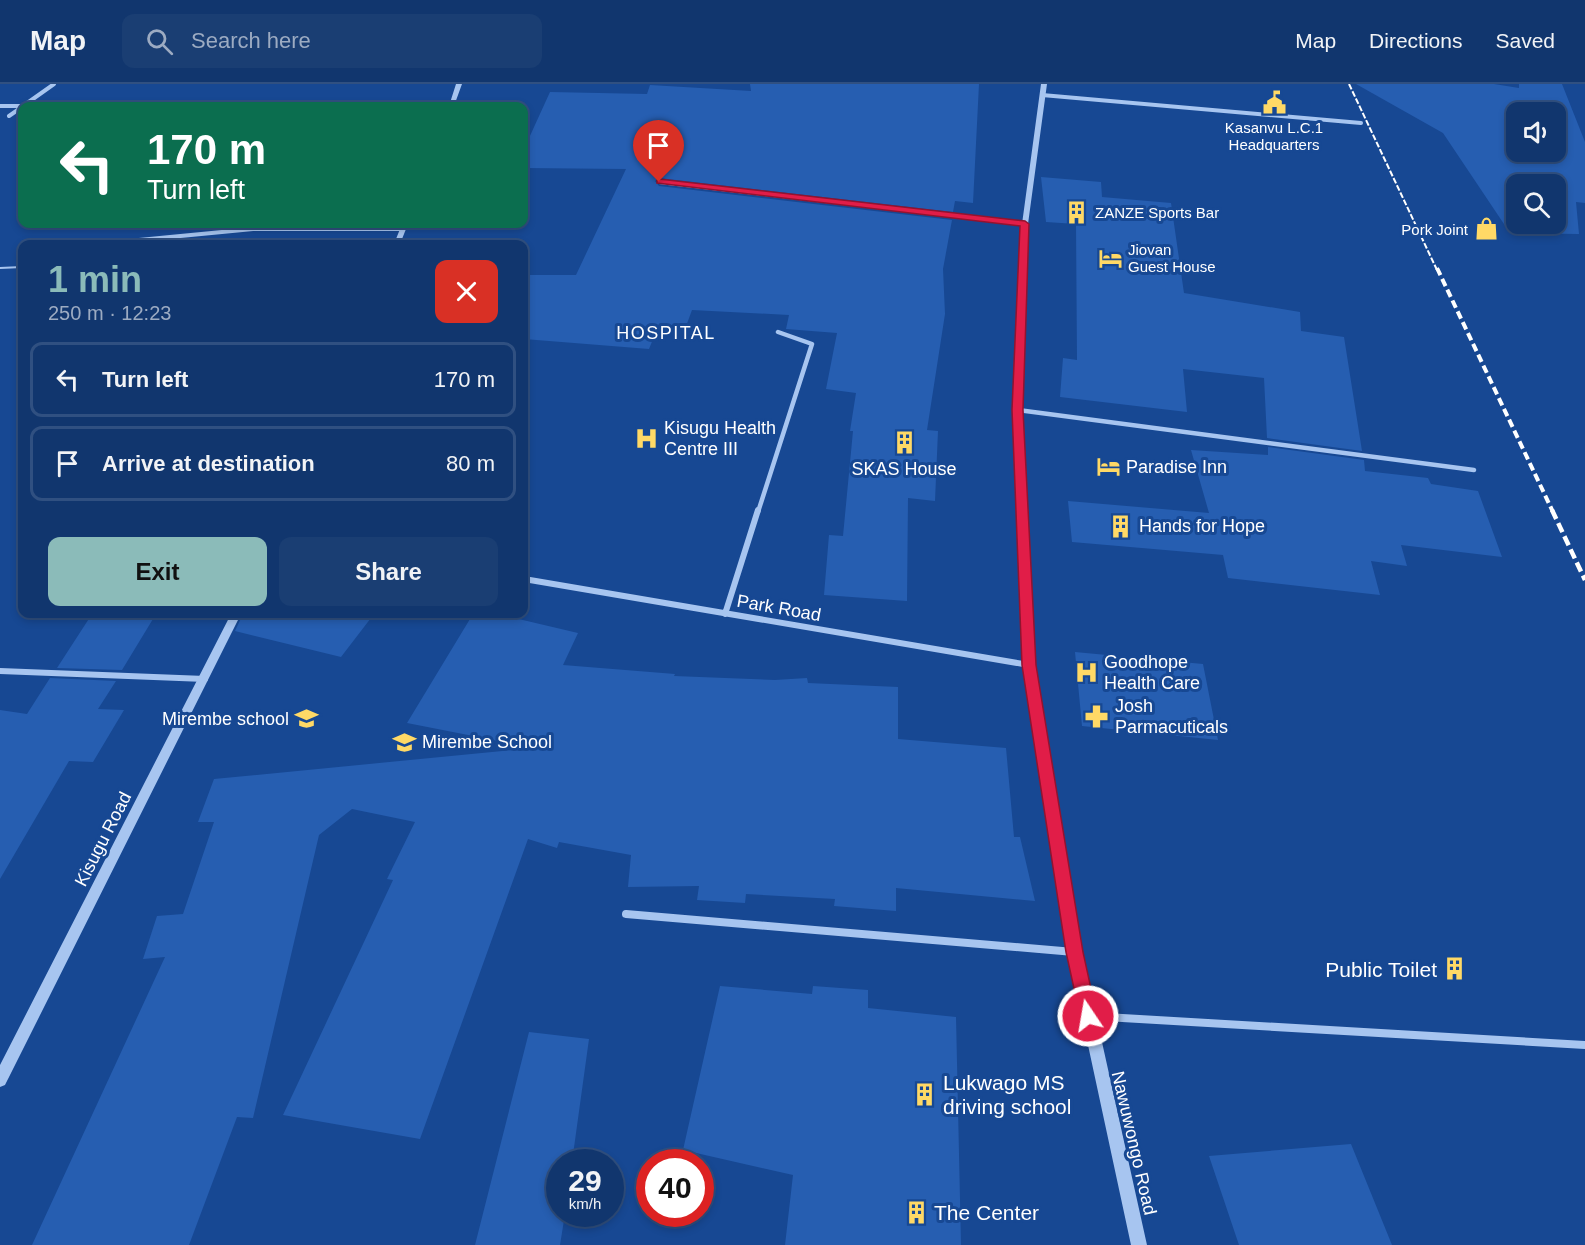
<!DOCTYPE html>
<html lang="en">
<head>
<meta charset="utf-8">
<style>
  :root { --surface:#11366e; --page:#1a3e73; --text:#f1f3f6; --muted:#9cabc2; --line:#305081; --accent:#8bbbb9 }
  body { margin:0; font-family:Arial,sans-serif; background:var(--page); color:var(--text); height:100vh; display:flex; flex-direction:column; font-size:22px; white-space:nowrap }
  * { box-sizing:border-box; margin:0 }
  p { font-size:20px; color:var(--muted) }
  .icon { flex:none; width:33px; height:33px; fill:none; stroke:currentColor; stroke-width:2; stroke-linecap:round; stroke-linejoin:round }
  .map { position:relative; flex:1; overflow:hidden }
  .details { position:absolute; left:18px; top:156px; width:510px; height:378px; display:flex; flex-direction:column; background:var(--surface); border-radius:12px; box-shadow:0 3px 9px #0003,0 0 0 2px var(--line) }
  .details>* { flex:none }
  .hud { position:absolute; left:18px; top:18px; width:510px; height:126px; border-radius:12px; box-shadow:0 3px 9px #0003,0 0 0 2px var(--line); background:#0b6e4f; color:#fff; overflow:hidden }
  .buttons { position:absolute; left:1506px; top:18px; display:grid; gap:12px }
  .buttons a { display:grid; place-items:center; width:60px; height:60px; border-radius:12px; background:var(--surface); box-shadow:0 3px 9px #0003,0 0 0 2px var(--line); font-size:30px }
  .speed { position:absolute; left:546px; top:1065px; display:flex; gap:12px; font-size:30px; font-weight:700; text-align:center }
  .speed>* { display:grid; place-content:center; width:78px; height:78px; border-radius:50%; background:var(--surface); box-shadow:0 3px 9px #0003,0 0 0 2px var(--line); line-height:1 }
  .speed small { font-size:15px; font-weight:400 }
  .speed .limit { border:9px solid #d22; background:#fff; color:#111 }
  .pin { position:absolute; display:grid; place-items:center; width:51px; height:51px; color:#fff; margin:-62px -26px; border-radius:50% 50% 50% 0; rotate:-45deg; box-shadow:0 0 6px #0007 }
  .pin .icon { rotate:45deg }
  .me { position:absolute; width:66px; margin:-33px; rotate:348deg; stroke-linejoin:round; filter:drop-shadow(0 0 4px #0008) }
  .turn { display:flex; align-items:center; gap:21px; height:126px; padding:0 30px; font-size:27px }
  .turn .icon { width:78px; height:78px; stroke-width:2.5 }
  .turn b { display:block; font-size:42px; line-height:51px }
  .round { display:grid; place-items:center; flex:none; width:63px; height:63px; border-radius:12px; background:var(--page) }
  .summary { display:flex; align-items:center; justify-content:space-between; height:102px; padding:0 30px }
  h1 { font-size:36px; font-weight:800; line-height:45px; color:var(--accent) }
  .primary-button { display:flex; gap:12px; margin-top:auto; padding:12px 30px }
  .primary-button a { flex:1; height:69px; border-radius:12px; background:var(--accent); color:#111; font-size:24px; font-weight:800; line-height:69px; text-align:center }
  .primary-button a+a { background:var(--page); color:var(--text) }
  ul { padding:0; list-style:none }
  li { display:flex; align-items:center; gap:18px; height:75px; margin:0 12px 9px; padding:0 18px; border:3px solid var(--line); border-radius:12px }
  li div { flex:1 }
  li b { display:block; font-size:22px }
  li em { font-style:normal }
  header { display:flex; align-items:center; gap:36px; box-sizing:border-box; height:84px; padding:0 30px; background:var(--surface); border-bottom:2px solid var(--line) }
  header strong { font-size:28px }
  nav { display:flex; gap:33px; margin-inline-start:auto; font-size:21px }
  .search { width:420px; height:54px; background:var(--page); display:flex; align-items:center; gap:15px; box-sizing:border-box; padding:0 21px; border-radius:12px; color:var(--muted); font-size:22px }
  .map>svg:first-child { display:block }
  .building { fill:#265eb1; fill-rule:evenodd }
  .lines { fill:none; stroke-linecap:round; stroke-linejoin:round }
  .service { stroke:#a7c5f0; stroke-width:2 }
  .minor-far3 { stroke:#a7c5f0; stroke-width:4 }
  .minor-far2 { stroke:#a7c5f0; stroke-width:4.5 }
  .minor-far1 { stroke:#a7c5f0; stroke-width:6 }
  .minor { stroke:#a7c5f0; stroke-width:8 }
  .tertiary { fill:#a7c5f0; fill-rule:evenodd }
  .rail-far2 { stroke:#fff; stroke-width:2; stroke-dasharray:6 2; stroke-linecap:butt }
  .rail-far1 { stroke:#fff; stroke-width:4; stroke-dasharray:8 4; stroke-linecap:butt }
  .rail { stroke:#fff; stroke-width:4.5; stroke-dasharray:10 4.5; stroke-linecap:butt }
  .route { fill:#e11d48; stroke:#92132f; stroke-width:1.5 }
  .labels { text-anchor:middle; dominant-baseline:central; stroke-width:6; stroke-linejoin:round; paint-order:stroke }
  .far-poi-label { font-size:15px; fill:#fff; stroke:#174893; text-anchor:start }
  .far-quarter-label { font-size:18px; letter-spacing:1.5px; fill:#fff; stroke:#174893 }
  .poi-label { font-size:18px; fill:#fff; stroke:#174893; text-anchor:start }
  .street-label { font-size:18px; fill:#fff; stroke:#174893 }
  .near-poi-label { font-size:21px; fill:#fff; stroke:#174893; text-anchor:start }
</style>
</head>
<body>
<header>
<strong>Map</strong>
<div class="search"><svg class="icon" aria-label="search" viewBox="0 0 24 24"><circle cx="10" cy="10" r="6"/><path d="M15 15l6 6"/></svg>Search here</div>
<nav><a>Map</a><a>Directions</a><a>Saved</a></nav>
</header>
<div class="map">
<svg width="1585" height="1161" viewBox="0 0 1585 1161">
  <rect width="100%" height="100%" fill="#174893"/>
  <!-- building -->
  <path class="building" d="M 750,0 L 979,0 L 973,119 L 955,117 L 953,128 L 659,94 L 655,97 L 659,102 L 952,136 L 943,185 L 945,230 L 927,346 L 938,347 L 935,417 L 908,414 L 907,517 L 824,511 L 829,451 L 843,452 L 853,347 L 850,347 L 856,309 L 826,305 L 837,249 L 786,245 L 789,231 L 692,226 L 685,245 L 658,243 L 649,265 L 524,255 L 524,191 L 576,191 L 626,85 L 524,84 L 524,65 L 550,8 L 647,10 L 650,1 L 751,7 Z
    M 1356,0 L 1494,0 L 1519,4 L 1519,0 L 1562,0 L 1585,58 L 1585,119 L 1576,118 L 1579,150 L 1510,149 L 1443,49 ZM 1516,28 L 1556,28 L 1556,68 L 1516,68 ZM 1516,100 L 1556,100 L 1556,140 L 1516,140 Z
    M 1041,93 L 1101,98 L 1102,113 L 1171,119 L 1184,209 L 1300,228 L 1301,247 L 1344,253 L 1362,367 L 1267,354 L 1264,294 L 1183,285 L 1187,328 L 1060,313 L 1063,274 L 1077,276 L 1076,140 L 1046,138 Z
    M 1268,363 L 1364,376 L 1365,387 L 1428,394 L 1431,400 L 1478,407 L 1502,473 L 1401,461 L 1407,482 L 1371,477 L 1380,511 L 1228,494 L 1223,471 L 1072,458 L 1068,417 L 1209,429 L 1191,366 L 1268,371 Z
    M 92,530 L 156,530 L 122,586 L 57,584 Z
    M 243,530 L 374,530 L 341,573 L 235,547 Z
    M 473,530 L 498,530 L 578,549 L 563,581 L 675,590 L 674,592 L 775,596 L 807,594 L 808,599 L 898,603 L 898,655 L 1006,664 L 1014,753 L 1020,753 L 1035,817 L 896,804 L 896,827 L 834,822 L 835,815 L 746,810 L 745,819 L 697,816 L 699,802 L 628,803 L 631,771 L 559,758 L 557,764 L 528,755 L 420,1055 L 283,1031 L 393,796 L 387,795 L 415,738 L 352,725 L 319,751 L 253,1034 L 237,1033 L 189,1161 L 32,1161 L 165,873 L 143,875 L 157,832 L 183,830 L 214,738 L 198,738 L 214,695 L 534,664 L 407,639 Z
    M 1075,568 L 1203,580 L 1218,656 L 1082,642 Z
    M 50,594 L 116,597 L 98,625 L 124,626 L 93,678 L 69,677 L 0,795 L 0,626 L 27,630 Z
    M 720,902 L 812,910 L 813,902 L 868,906 L 868,924 L 956,933 L 961,1161 L 785,1161 L 793,1091 L 683,1066 Z
    M 529,948 L 589,955 L 572,1078 L 560,1078 L 560,1130 L 565,1130 L 560,1161 L 475,1161 Z
    M 1351,1060 L 1392,1161 L 1239,1161 L 1209,1072 Z"/>
  <g class="lines">
    <!-- service -->
    <path class="service" d="M 0,184 L 22,183"/>
    <!-- minor-far3 -->
    <path class="minor-far3" d="M 1042,11 L 1361,39
      M 0,22 L 23,22
      M 23,22 L 54,0
      M 9,32 L 22,23
      M 659,98 L 1025,140
      M 121,160 L 139,156 L 253,145 L 403,145"/>
    <!-- minor-far2 -->
    <path class="minor-far2" d="M 1018,326 L 1474,386
      M 758,428 L 812,260 L 778,248"/>
    <!-- minor-far1 -->
    <path class="minor-far1" d="M 524,495 L 1029,581
      M 725,530 L 758,426
      M 0,587 L 205,595"/>
    <!-- minor -->
    <path class="minor" d="M 626,830 L 1074,868
      M 1088,932 L 1585,961"/>
    <!-- tertiary -->
    <path class="tertiary" d="M 456,0 L 462,0 L 454,22 L 449,22 Z
      M 1041,0 L 1047,0 L 1028,140 L 1022,326 L 1034,581 L 1082,868 L 1147,1161 L 1131,1161 L 1068,868 L 1024,581 L 1014,326 L 1022,140 Z
      M 402,140 L 408,140 L 400,160 L 394,160 Z
      M 231,530 L 241,530 L 5,1001 L 0,1003 L 0,981 Z"/>
    <!-- rail-far2 -->
    <path class="rail-far2" d="M 1349,0 L 1437,186"/>
    <!-- rail-far1 -->
    <path class="rail-far1" d="M 1437,184 L 1553,428"/>
    <!-- rail -->
    <path class="rail" d="M 1552,426 L 1585,496"/>
  </g>
  <!-- route -->
  <path class="route" d="M 659,95 L 1025,137 L 1029,140 L 1023,326 L 1036,581 L 1083,868 L 1097,932 L 1095,938 L 1088,941 L 1082,938 L 1080,932 L 1066,868 L 1022,581 L 1012,326 L 1020,142 L 657,99 L 657,96 Z"/>
  <!-- icons -->
  <defs>
    <symbol id="civic-bare" viewBox="-9 -9 18 18"><path d="M-.6-6.5H3V-4.5H.6V-3L4-1V1h2V6H-6V1h2V-1L-.6-3ZM-1.2 2.5V6h2.4V2.5Z" fill="#ffd966" stroke="#174893" stroke-width="2.5" paint-order="stroke"/></symbol>
    <symbol id="building-bare" viewBox="-9 -9 18 18"><path d="M-4-6H4V6H1V3H-1V6H-4ZM-2.5-4.3h1.7v1.8h-1.7ZM.8-4.3h1.7v1.8H.8ZM-2.5-1h1.7V.8h-1.7ZM.8-1h1.7V.8H.8Z" fill="#ffd966" stroke="#174893" stroke-width="2.5" paint-order="stroke"/></symbol>
    <symbol id="shop-bare" viewBox="-9 -9 18 18"><path d="M-5-2.5h2.3a2.7 3.5 0 0 1 5.4 0H5L5.5 6h-11ZM-1.5-2.5h3a1.5 2.3 0 0 0-3 0Z" fill="#ffd966" stroke="#174893" stroke-width="2.5" paint-order="stroke"/></symbol>
    <symbol id="hotel-bare" viewBox="-9 -9 18 18"><path d="M-6-4.5h1.5V1H6V5H4.5V3h-9V5H-6ZM-4 0a1.8 1.8 0 1 1 3.6 0ZM.5 0V-2.5h3Q6-2.5 6 0Z" fill="#ffd966" stroke="#174893" stroke-width="2.5" paint-order="stroke"/></symbol>
    <symbol id="hospital-bare" viewBox="-9 -9 18 18"><path d="M-5-5h3v3.5h4V-5h3V5h-3V1.5h-4V5h-3Z" fill="#ffd966" stroke="#174893" stroke-width="2.5" paint-order="stroke"/></symbol>
    <symbol id="pharmacy-bare" viewBox="-9 -9 18 18"><path d="M-2-6h4v4h4v4h-4v4h-4v-4h-4v-4h4Z" fill="#ffd966" stroke="#174893" stroke-width="2.5" paint-order="stroke"/></symbol>
    <symbol id="school-bare" viewBox="-9 -9 18 18"><path d="M0-5L7-2L0 1L-7-2ZM-4 1L0 2.5L4 1V4Q0 6-4 4Z" fill="#ffd966" stroke="#174893" stroke-width="2.5" paint-order="stroke"/></symbol>
  </defs>
  <g fill-rule="evenodd">
    <use href="#civic-bare" x="1258" y="2" width="33" height="33"/>
    <use href="#building-bare" x="1060" y="112" width="33" height="33"/>
    <use href="#shop-bare" x="1470" y="128" width="33" height="33"/>
    <use href="#hotel-bare" x="1094" y="158" width="33" height="33"/>
    <use href="#hospital-bare" x="630" y="338" width="33" height="33"/>
    <use href="#building-bare" x="888" y="342" width="33" height="33"/>
    <use href="#hotel-bare" x="1092" y="366" width="33" height="33"/>
    <use href="#building-bare" x="1104" y="426" width="33" height="33"/>
    <use href="#hospital-bare" x="1070" y="572" width="33" height="33"/>
    <use href="#pharmacy-bare" x="1080" y="616" width="33" height="33"/>
    <use href="#school-bare" x="290" y="618" width="33" height="33"/>
    <use href="#school-bare" x="388" y="642" width="33" height="33"/>
    <use href="#building-bare" x="1438" y="868" width="33" height="33"/>
    <use href="#building-bare" x="908" y="994" width="33" height="33"/>
    <use href="#building-bare" x="900" y="1112" width="33" height="33"/>
  </g>
  <g class="labels">
    <!-- far-poi labels -->
    <g class="far-poi-label">
      <text x="1274" y="43" text-anchor="middle">Kasanvu L.C.1<tspan x="1274" dy="17">Headquarters</tspan></text>
      <text x="1095" y="128">ZANZE Sports Bar</text>
      <text x="1468" y="145" text-anchor="end">Pork Joint</text>
      <text x="1128" y="165">Jiovan<tspan x="1128" dy="17">Guest House</tspan></text>
    </g>
    <!-- far-quarter labels -->
    <g class="far-quarter-label">
      <text x="666" y="249">HOSPITAL</text>
    </g>
    <!-- poi labels -->
    <g class="poi-label">
      <text x="664" y="344">Kisugu Health<tspan x="664" dy="21">Centre III</tspan></text>
      <text x="1126" y="383">Paradise Inn</text>
      <text x="904" y="385" text-anchor="middle">SKAS House</text>
      <text x="1139" y="442">Hands for Hope</text>
      <text x="1104" y="578">Goodhope<tspan x="1104" dy="21">Health Care</tspan></text>
      <text x="1115" y="622">Josh<tspan x="1115" dy="21">Parmacuticals</tspan></text>
      <text x="289" y="635" text-anchor="end">Mirembe school</text>
      <text x="422" y="658">Mirembe School</text>
    </g>
    <!-- street labels -->
    <g class="street-label">
      <text transform="translate(779 524) rotate(10)">Park Road</text>
      <text transform="translate(103 755) rotate(-63)">Kisugu Road</text>
      <text transform="translate(1134 1059) rotate(77)">Nawuwongo Road</text>
    </g>
    <!-- near-poi labels -->
    <g class="near-poi-label">
      <text x="1437" y="885" text-anchor="end">Public Toilet</text>
      <text x="943" y="998">Lukwago MS<tspan x="943" dy="24">driving school</tspan></text>
      <text x="934" y="1128">The Center</text>
    </g>
  </g>
</svg>
<div class="buttons">
<a><svg class="icon" aria-label="sound" viewBox="0 0 24 24"><path d="M4 9h4l5-4v14l-5-4H4zM17 9q2 3 0 6"/></svg></a>
<a><svg class="icon" aria-label="search" viewBox="0 0 24 24"><circle cx="10" cy="10" r="6"/><path d="M15 15l6 6"/></svg></a>
</div>
<div class="speed"><div>29<small>km/h</small></div><div class="limit">40</div></div>
<div class="pin" style="left:659px;top:98px;background:#d93025"><svg class="icon" aria-label="arrive" viewBox="0 0 24 24"><path d="M6 21V4h12l-3 4 3 4H6"/></svg></div>
<svg class="me" style="left:1088px;top:932px" viewBox="-20 -20 40 40"><circle r="17" fill="#e11d48" stroke="#fff" stroke-width="3"/><path d="M0-11L8 9 0 5-8 9z" fill="#fff"/></svg>
<div class="hud">
<div class="turn"><svg class="icon" aria-label="left" viewBox="0 0 24 24"><path d="M17 20v-9H6M10 6l-5 5 5 5"/></svg><div><b>170 m</b>Turn left</div></div>
</div>
<section class="details">
<div class="summary"><div><h1>1 min</h1><p>250 m · 12:23</p></div><a class="round" style="background:#d93025;color:#fff"><svg class="icon" aria-label="close" viewBox="0 0 24 24"><path d="M6 6l12 12M18 6L6 18"/></svg></a></div>
<ul>
<li><svg class="icon" aria-label="left" viewBox="0 0 24 24"><path d="M17 20v-9H6M10 6l-5 5 5 5"/></svg><div><b>Turn left</b></div><em>170 m</em></li>
<li><svg class="icon" aria-label="arrive" viewBox="0 0 24 24"><path d="M6 21V4h12l-3 4 3 4H6"/></svg><div><b>Arrive at destination</b></div><em>80 m</em></li>
</ul>
<div class="primary-button"><a>Exit</a><a>Share</a></div>
</section>
</div>
</body>
</html>
